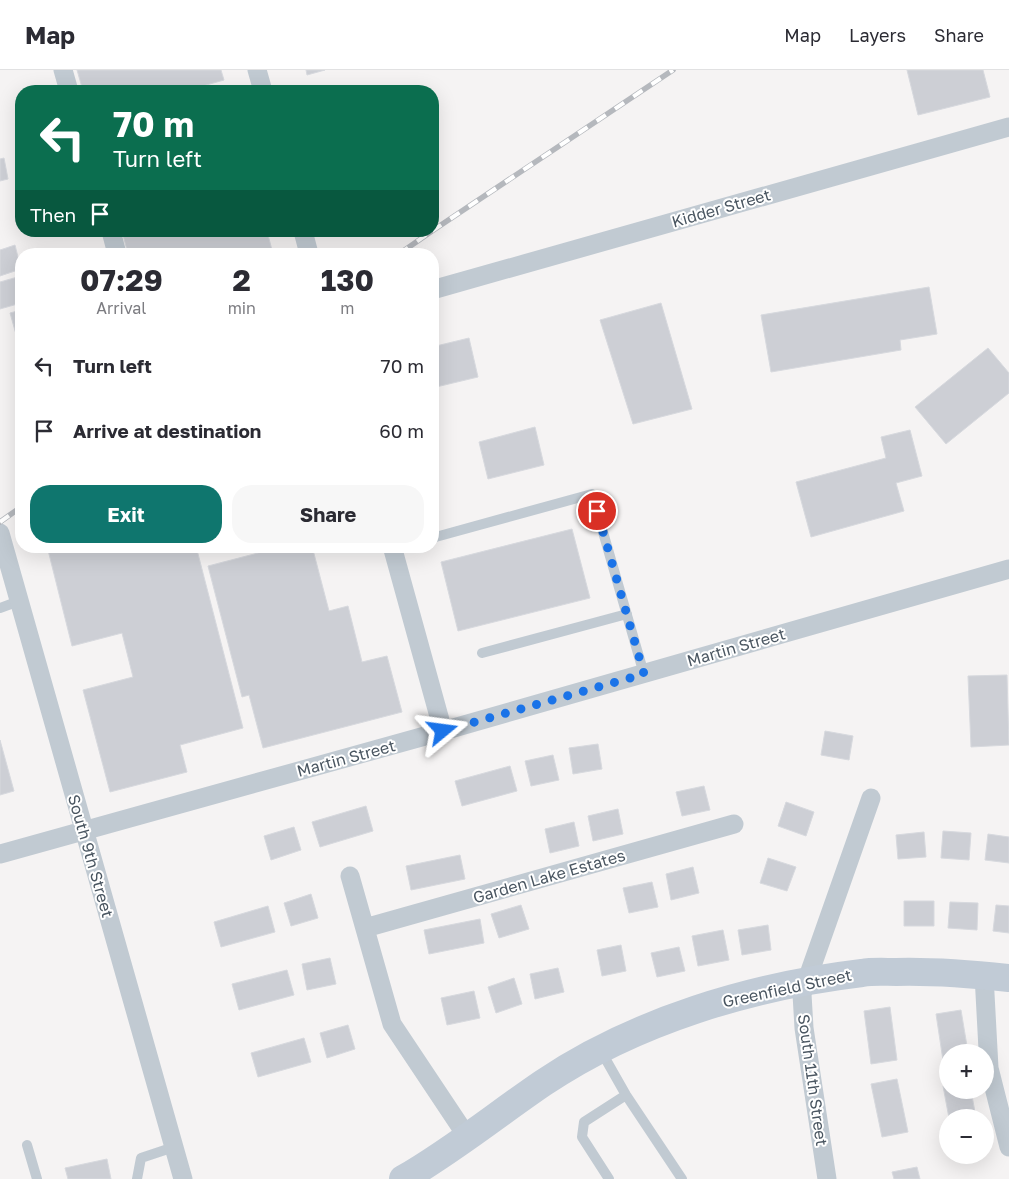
<!DOCTYPE html>
<html lang="en">
<head>
<meta charset="utf-8">
<style>
  :root { --surface:#fff; --page:#f7f7f7; --text:#2b2b33; --muted:#7c7c81; --line:#e1e1e2; --accent:#0f766e }
  body { margin:0; font-family:"Golos Text",sans-serif; background:var(--page); color:var(--text); height:100vh; display:flex; flex-direction:column; font-size:19px; white-space:nowrap }
  * { box-sizing:border-box; margin:0 }
  p { font-size:16px; color:var(--muted) }
  .icon { flex:none; width:28px; height:28px; fill:none; stroke:currentColor; stroke-width:2; stroke-linecap:round; stroke-linejoin:round }
  .map { position:relative; flex:1; overflow:hidden }
  .drawer { position:absolute; left:15px; top:178px; width:424px; height:305px; display:flex; flex-direction:column; background:var(--surface); border-radius:20px; box-shadow:0 5px 20px #0002 }
  .drawer>* { flex:none }
  .hud { position:absolute; left:15px; top:15px; width:424px; height:152px; border-radius:20px; box-shadow:0 5px 20px #0002; background:#0b6e4f; color:#fff; overflow:hidden }
  .tools { position:absolute; left:939px; top:974px; display:grid; gap:10px }
  .tools a { display:grid; place-items:center; width:55px; height:55px; border-radius:50%; background:var(--surface); box-shadow:0 5px 20px #0002; font-size:25px }
  .pin { position:absolute; display:grid; place-items:center; width:42px; height:42px; color:#fff; margin:-21px; border:2px solid #fff; border-radius:50%; box-shadow:0 1px 5px #0007 }
  .me { position:absolute; width:55px; margin:-28px; rotate:74deg; stroke-linejoin:round; filter:drop-shadow(0 0 4px #0008) }
  .turn { display:flex; align-items:center; gap:18px; height:105px; padding:0 15px; font-size:22px }
  .turn .icon { width:65px; height:65px; stroke-width:2.5 }
  .turn b { display:block; font-size:35px; line-height:42px }
  .then { display:flex; align-items:center; height:48px; padding:0 15px; background:#0003; gap:10px; font-size:19px }
  .eta { display:flex; justify-content:space-evenly; align-items:center; height:85px; text-align:center }
  .eta b { font-size:30px; font-weight:700; line-height:35px }
  .action { display:flex; gap:10px; margin-top:auto; padding:10px 15px }
  .action a { flex:1; height:58px; border-radius:20px; background:var(--accent); color:#fff; font-size:20px; font-weight:700; line-height:58px; text-align:center }
  .action a+a { background:var(--page); color:var(--text) }
  ul { padding:0; list-style:none }
  li { display:flex; align-items:center; gap:15px; height:65px; padding:0 15px }
  li div { flex:1 }
  li b { display:block; font-size:19px }
  li em { font-style:normal }
  header { display:flex; align-items:center; gap:30px; box-sizing:border-box; height:70px; padding:0 25px; background:var(--surface); border-bottom:1px solid var(--line) }
  header strong { font-size:24px }
  nav { display:flex; gap:28px; margin-inline-start:auto; font-size:18px }
  .map>svg:first-child { display:block }
  .building { fill:#cdcfd5; stroke:#d7d9de }
  .lines { fill:none; stroke-linecap:round; stroke-linejoin:round }
  .service { stroke:#c1cad2; stroke-width:10 }
  .minor { stroke:#c1cad2; stroke-width:19 }
  .secondary { stroke:#c1cbd6; stroke-width:28 }
  .rail-casing { stroke:#b5b8bd; stroke-width:5.5 }
  .rail { stroke:#fff; stroke-width:4; stroke-dasharray:11; stroke-linecap:butt }
  .route { stroke:#1a73e8; stroke-width:9; stroke-dasharray:0 16.2 }
  .labels { text-anchor:middle; dominant-baseline:central; stroke-width:4; stroke-linejoin:round; paint-order:stroke }
  .street-label { font-size:16px; fill:#4a5661; stroke:#fff }
</style>
</head>
<body>
<header>
<strong>Map</strong>
<nav><a>Map</a><a>Layers</a><a>Share</a></nav>
</header>
<div class="map">
<svg width="1009" height="1109" viewBox="0 0 1009 1109">
  <rect width="100%" height="100%" fill="#f5f3f3"/>
  <!-- building -->
  <path class="building" d="M 77,0 L 221,0 L 224,10 L 185,21 L 83,21 Z
    M 306,0 L 325,0 L 307,5 Z
    M 907,0 L 983,0 L 990,27 L 918,45 Z
    M 4,88 L 8,109 L 0,111 L 0,89 Z
    M 122,161 L 267,161 L 273,184 L 128,184 Z
    M 15,175 L 21,199 L 0,206 L 0,180 Z
    M 21,206 L 21,233 L 0,239 L 0,212 Z
    M 929,217 L 937,264 L 900,270 L 901,280 L 771,302 L 761,245 Z
    M 661,233 L 692,339 L 633,354 L 600,250 Z
    M 21,240 L 21,282 L 10,243 Z
    M 469,268 L 478,307 L 432,318 L 432,277 Z
    M 988,278 L 1009,303 L 1009,323 L 946,374 L 915,337 Z
    M 535,357 L 544,395 L 488,409 L 479,372 Z
    M 910,360 L 922,406 L 896,413 L 904,441 L 811,467 L 796,412 L 886,388 L 881,367 Z
    M 572,459 L 590,528 L 458,561 L 441,492 Z
    M 47,476 L 196,476 L 243,658 L 180,675 L 187,702 L 110,722 L 83,620 L 133,607 L 122,563 L 72,576 Z
    M 285,476 L 312,476 L 329,541 L 348,536 L 362,592 L 387,586 L 402,642 L 263,678 L 249,625 L 242,627 L 208,496 Z
    M 1007,605 L 1009,675 L 971,677 L 968,606 Z
    M 825,661 L 853,666 L 849,690 L 821,685 Z
    M 0,670 L 14,721 L 0,725 Z
    M 598,674 L 602,699 L 573,704 L 569,678 Z
    M 553,685 L 559,710 L 531,716 L 525,691 Z
    M 510,696 L 517,721 L 462,736 L 455,711 Z
    M 704,716 L 710,740 L 682,746 L 676,722 Z
    M 786,732 L 814,742 L 806,766 L 778,756 Z
    M 366,736 L 373,761 L 320,777 L 312,752 Z
    M 618,739 L 623,764 L 593,771 L 588,746 Z
    M 574,752 L 579,776 L 550,783 L 545,759 Z
    M 294,757 L 301,780 L 271,790 L 264,766 Z
    M 943,761 L 971,763 L 969,790 L 941,788 Z
    M 924,762 L 926,787 L 898,789 L 896,765 Z
    M 988,764 L 1009,767 L 1009,793 L 985,790 Z
    M 460,785 L 465,809 L 411,820 L 406,796 Z
    M 768,788 L 796,797 L 787,821 L 760,813 Z
    M 693,797 L 699,823 L 671,830 L 666,804 Z
    M 652,812 L 658,837 L 629,843 L 623,818 Z
    M 311,824 L 318,848 L 291,856 L 284,833 Z
    M 904,831 L 934,831 L 934,856 L 904,856 Z
    M 950,832 L 978,833 L 977,860 L 948,858 Z
    M 521,835 L 529,859 L 499,868 L 491,844 Z
    M 996,835 L 1009,836 L 1009,863 L 993,861 Z
    M 268,836 L 275,862 L 221,877 L 214,852 Z
    M 480,849 L 484,873 L 429,884 L 424,860 Z
    M 768,855 L 771,880 L 742,885 L 738,860 Z
    M 723,860 L 729,890 L 698,896 L 692,866 Z
    M 621,875 L 626,901 L 602,906 L 597,880 Z
    M 679,877 L 685,901 L 657,907 L 651,883 Z
    M 330,888 L 336,914 L 307,920 L 302,894 Z
    M 558,898 L 564,922 L 535,929 L 530,904 Z
    M 287,900 L 294,925 L 239,940 L 232,914 Z
    M 514,908 L 522,934 L 496,943 L 488,917 Z
    M 474,921 L 480,948 L 447,955 L 441,928 Z
    M 890,937 L 897,990 L 871,994 L 864,941 Z
    M 961,940 L 968,982 L 948,982 L 948,997 L 944,997 L 936,944 Z
    M 348,955 L 355,979 L 327,988 L 320,963 Z
    M 304,968 L 311,992 L 258,1007 L 251,983 Z
    M 897,1009 L 908,1062 L 882,1067 L 871,1014 Z
    M 948,1015 L 948,1020 L 971,1020 L 976,1048 L 949,1048 L 943,1016 Z
    M 107,1089 L 111,1109 L 68,1109 L 65,1098 Z
    M 917,1097 L 920,1109 L 894,1109 L 892,1102 Z"/>
  <g class="lines">
    <!-- service -->
    <path class="service" d="M 432,468 L 592,424 L 644,604
      M 0,538 L 19,531
      M 482,583 L 627,544
      M 601,981 L 626,1025 L 682,1109
      M 27,1075 L 37,1109
      M 137,1109 L 141,1088 L 174,1077
      M 609,1109 L 582,1067 L 584,1052 L 626,1025"/>
    <!-- minor -->
    <path class="minor" d="M 63,0 L 69,21
      M 257,0 L 263,21
      M 111,161 L 117,184
      M 303,161 L 309,184
      M 432,220 L 1009,57
      M 0,463 L 183,1109
      M 392,476 L 443,661
      M 0,784 L 443,661 L 1009,499
      M 350,806 L 392,954 L 468,1068
      M 365,858 L 734,754
      M 984,905 L 989,998 L 1009,1077
      M 827,1109 L 804,958 L 802,924 L 871,728"/>
    <!-- secondary -->
    <path class="secondary" d="M 403,1109 C 452,1081 496,1045 543,1013 C 635,951 752,916 862,903 C 873,901 885,902 896,902 C 934,901 971,904 1009,908"/>
    <defs>
      <path id="rail" d="M 432,161 L 673,0
        M 399,184 L 432,161
        M 0,452 L 21,437"/>
    </defs>
    <!-- rail casing -->
    <use href="#rail" class="rail-casing"/>
    <!-- rail -->
    <use href="#rail" class="rail"/>
  </g>
  <g class="lines">
    <!-- route -->
    <path class="route" d="M 443,661 L 644,604 L 597,441"/>
  </g>
  <g class="labels">
    <!-- street labels -->
    <g class="street-label">
      <text transform="translate(721 138) rotate(-16)">Kidder Street</text>
      <text transform="translate(736 577) rotate(-16)">Martin Street</text>
      <text transform="translate(346 688) rotate(-15)">Martin Street</text>
      <text transform="translate(91 786) rotate(74)">South 9th Street</text>
      <text transform="translate(549 806) rotate(-16)">Garden Lake Estates</text>
      <text transform="translate(787 918) rotate(-12)">Greenfield Street</text>
      <text transform="translate(813 1010) rotate(82)">South 11th Street</text>
    </g>
  </g>
</svg>
<div class="tools">
<a>+</a>
<a>−</a>
</div>
<div class="pin" style="left:597px;top:441px;background:#d93025"><svg class="icon" aria-label="arrive" viewBox="0 0 24 24"><path d="M6 21V4h12l-3 4 3 4H6"/></svg></div>
<svg class="me" style="left:443px;top:661px" viewBox="-20 -20 40 40"><path d="M0-17L14 15 0 8-14 15z" fill="#1a73e8" stroke="#fff" stroke-width="4"/></svg>
<div class="hud">
<div class="turn"><svg class="icon" aria-label="left" viewBox="0 0 24 24"><path d="M17 20v-9H6M10 6l-5 5 5 5"/></svg><div><b>70 m</b>Turn left</div></div>
<div class="then">Then<svg class="icon" aria-label="arrive" viewBox="0 0 24 24"><path d="M6 21V4h12l-3 4 3 4H6"/></svg></div>
</div>
<section class="drawer">
<div class="eta">
<div><b>07:29</b><p>Arrival</p></div>
<div><b>2</b><p>min</p></div>
<div><b>130</b><p>m</p></div>
</div>
<ul>
<li><svg class="icon" aria-label="left" viewBox="0 0 24 24"><path d="M17 20v-9H6M10 6l-5 5 5 5"/></svg><div><b>Turn left</b></div><em>70 m</em></li>
<li><svg class="icon" aria-label="arrive" viewBox="0 0 24 24"><path d="M6 21V4h12l-3 4 3 4H6"/></svg><div><b>Arrive at destination</b></div><em>60 m</em></li>
</ul>
<div class="action"><a>Exit</a><a>Share</a></div>
</section>
</div>
</body>
</html>
